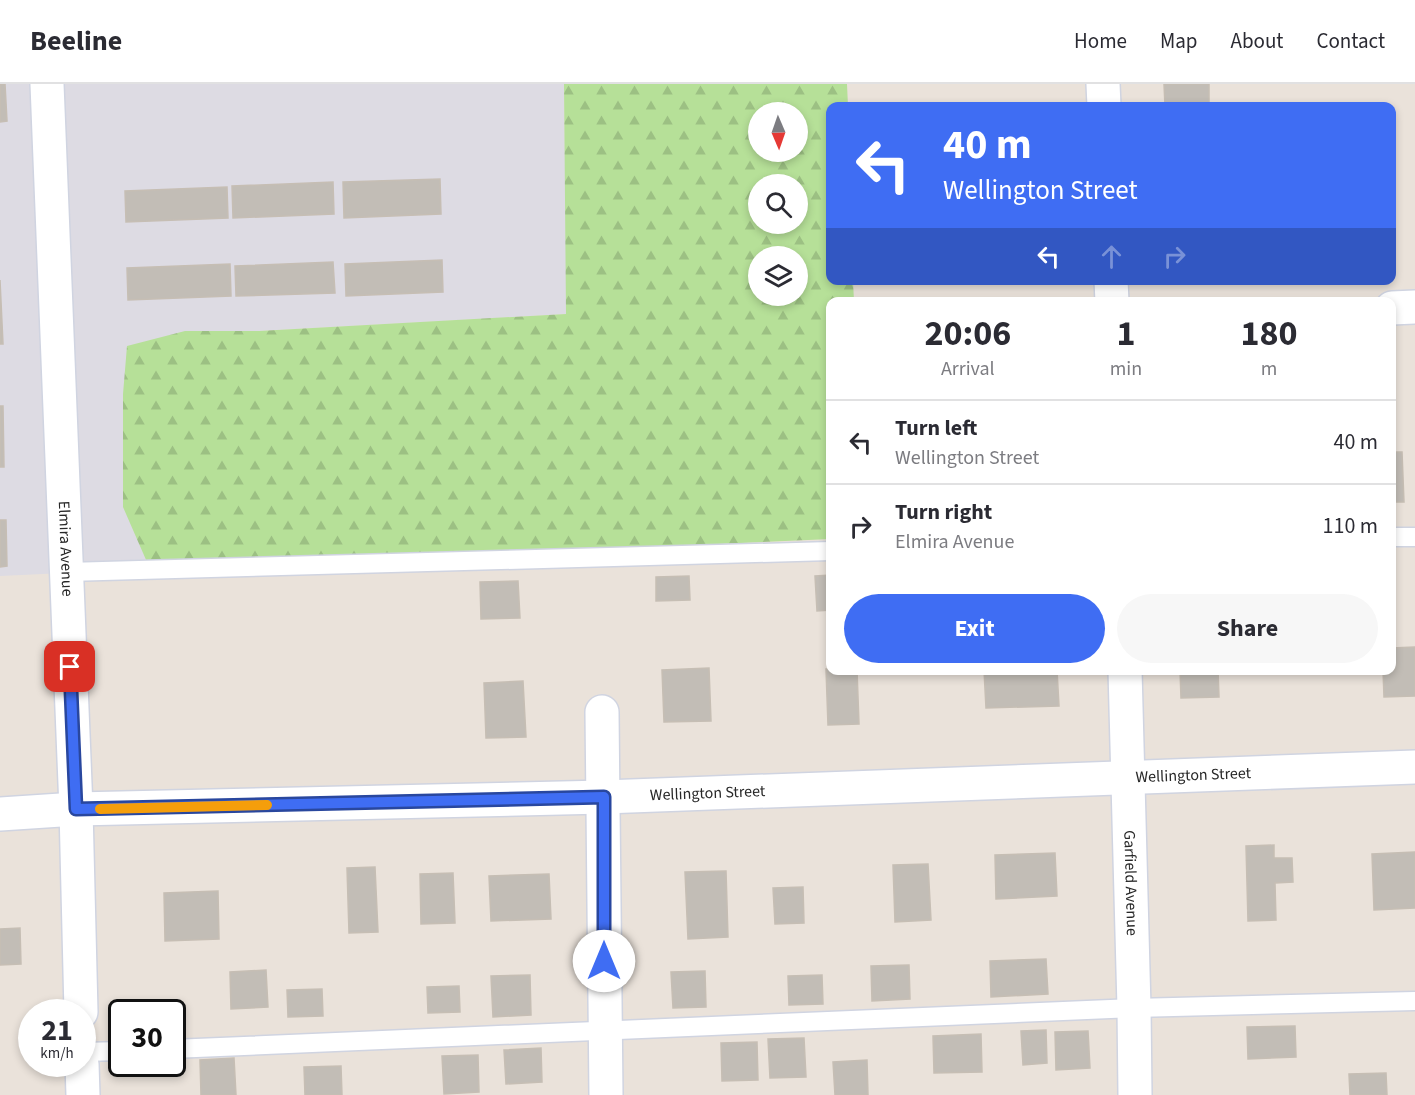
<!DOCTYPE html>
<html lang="en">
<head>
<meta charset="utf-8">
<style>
  :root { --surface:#fff; --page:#f7f7f7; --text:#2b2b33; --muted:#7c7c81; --line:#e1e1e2; --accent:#3f6df3 }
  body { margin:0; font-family:"Source Sans 3",sans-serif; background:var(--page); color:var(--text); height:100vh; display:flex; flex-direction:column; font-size:22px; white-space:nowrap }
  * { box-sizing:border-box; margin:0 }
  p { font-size:20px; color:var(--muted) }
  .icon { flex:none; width:33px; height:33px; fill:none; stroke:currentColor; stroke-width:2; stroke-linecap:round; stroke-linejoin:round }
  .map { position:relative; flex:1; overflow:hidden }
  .sheet { position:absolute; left:826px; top:213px; width:570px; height:378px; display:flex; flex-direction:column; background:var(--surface); border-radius:12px; box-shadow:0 3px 9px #0003 }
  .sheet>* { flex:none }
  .top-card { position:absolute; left:826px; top:18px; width:570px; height:183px; border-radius:12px; box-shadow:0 3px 9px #0003; background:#3f6df3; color:#fff; overflow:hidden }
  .needle { width:39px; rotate:178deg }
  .controls { position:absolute; left:748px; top:18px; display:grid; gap:12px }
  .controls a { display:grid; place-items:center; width:60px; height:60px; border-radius:50%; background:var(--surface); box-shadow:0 3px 9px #0003; font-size:30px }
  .speed { position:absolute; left:18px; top:915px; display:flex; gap:12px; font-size:30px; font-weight:700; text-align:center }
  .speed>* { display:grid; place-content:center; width:78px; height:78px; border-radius:50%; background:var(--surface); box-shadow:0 3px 9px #0003; line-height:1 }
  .speed small { font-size:15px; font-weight:400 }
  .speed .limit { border:3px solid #111; border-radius:9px; background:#fff; color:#111 }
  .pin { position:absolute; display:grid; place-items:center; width:51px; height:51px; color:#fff; margin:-26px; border-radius:12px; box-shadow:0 3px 9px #0006 }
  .me { position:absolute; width:66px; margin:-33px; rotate:0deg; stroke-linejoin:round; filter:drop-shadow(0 0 4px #0008) }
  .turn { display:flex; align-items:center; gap:21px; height:126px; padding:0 18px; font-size:27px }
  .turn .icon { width:78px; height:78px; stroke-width:2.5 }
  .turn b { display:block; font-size:42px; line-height:51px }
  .lanes { display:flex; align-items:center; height:57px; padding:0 18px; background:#0003; justify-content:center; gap:30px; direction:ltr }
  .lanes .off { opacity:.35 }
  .eta { display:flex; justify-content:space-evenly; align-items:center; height:102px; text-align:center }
  .eta b { font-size:36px; font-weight:700; line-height:42px }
  .primary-button { display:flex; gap:12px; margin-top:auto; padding:12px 18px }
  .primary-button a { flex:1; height:69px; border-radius:36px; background:var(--accent); color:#fff; font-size:24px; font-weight:700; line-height:69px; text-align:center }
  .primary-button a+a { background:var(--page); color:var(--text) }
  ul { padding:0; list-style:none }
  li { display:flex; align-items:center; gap:18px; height:84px; padding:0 18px; border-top:2px solid var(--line) }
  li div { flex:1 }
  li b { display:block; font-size:22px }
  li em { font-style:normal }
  header { display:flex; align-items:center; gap:36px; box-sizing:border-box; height:84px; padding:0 30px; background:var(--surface); border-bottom:2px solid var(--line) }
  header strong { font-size:28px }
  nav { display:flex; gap:33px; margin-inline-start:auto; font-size:21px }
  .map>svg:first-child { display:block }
  .industrial { fill:#dddbe3 }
  .forest { fill:url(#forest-firs); fill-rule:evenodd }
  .building { fill:#c2bdb6; stroke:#c6beb4; stroke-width:1.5 }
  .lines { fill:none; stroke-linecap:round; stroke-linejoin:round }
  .service-casing { stroke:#d0d4e1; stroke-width:21 }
  .minor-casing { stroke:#d0d4e1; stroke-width:36 }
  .service { stroke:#fff; stroke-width:18 }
  .minor { stroke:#fff; stroke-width:33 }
  .route-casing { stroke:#29479e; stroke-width:15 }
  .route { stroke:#3f6df3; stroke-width:10 }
  .slow { stroke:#f59e0b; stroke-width:10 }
  .labels { text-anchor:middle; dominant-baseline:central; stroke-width:6; stroke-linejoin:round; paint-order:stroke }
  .street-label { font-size:16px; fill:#282828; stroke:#fff }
</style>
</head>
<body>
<header>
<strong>Beeline</strong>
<nav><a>Home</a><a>Map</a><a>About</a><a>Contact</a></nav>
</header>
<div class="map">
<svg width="1415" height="1011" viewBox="0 0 1415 1011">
  <defs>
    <pattern id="forest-firs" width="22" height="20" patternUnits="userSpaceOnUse" patternTransform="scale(1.5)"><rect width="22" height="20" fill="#b6e098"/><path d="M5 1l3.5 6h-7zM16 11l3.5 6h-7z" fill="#9cc083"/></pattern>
  </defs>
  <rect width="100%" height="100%" fill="#eae2da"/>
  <!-- industrial -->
  <path class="industrial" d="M 0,0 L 564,0 L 567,230 L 259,247 L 185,247 L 150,485 L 0,492 Z"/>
  <!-- forest -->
  <path class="forest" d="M 564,0 L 847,0 L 848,22 L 831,22 L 831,196 L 853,197 L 854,217 L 831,218 L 831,455 L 150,485 L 123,423 L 123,310 L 127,262 L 185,247 L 259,247 L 566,230 ZM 759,28 L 798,28 L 798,68 L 759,68 ZM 759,100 L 798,100 L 798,140 L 759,140 ZM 759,172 L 798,172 L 798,212 L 759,212 Z"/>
  <!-- building -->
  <path class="building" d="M 0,0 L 5,0 L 7,37 L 0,38 Z
    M 1164,0 L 1209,0 L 1209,22 L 1165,22 Z
    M 440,95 L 441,130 L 344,134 L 343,98 Z
    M 333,98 L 334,130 L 233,134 L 232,102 Z
    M 227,103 L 228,134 L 126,138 L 125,107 Z
    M 442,176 L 443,208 L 346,212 L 345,180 Z
    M 333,178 L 335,209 L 236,212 L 235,182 Z
    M 230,180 L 231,212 L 128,216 L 127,184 Z
    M 0,196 L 3,260 L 0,260 Z
    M 0,322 L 3,322 L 4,383 L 0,383 Z
    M 1392,368 L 1402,368 L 1404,418 L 1392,418 Z
    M 0,436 L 6,436 L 7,482 L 0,483 Z
    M 831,491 L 831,526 L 817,527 L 815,492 Z
    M 689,492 L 690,516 L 656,517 L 656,493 Z
    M 518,497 L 520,534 L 481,535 L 480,498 Z
    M 1415,563 L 1415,612 L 1384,613 L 1383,586 L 1392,586 L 1392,564 Z
    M 709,584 L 711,637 L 664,638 L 662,586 Z
    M 826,585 L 857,586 L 859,640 L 828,641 Z
    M 984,586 L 1057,586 L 1059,622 L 986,624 Z
    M 1180,586 L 1218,586 L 1219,613 L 1181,614 Z
    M 523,597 L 526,653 L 486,654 L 484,599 Z
    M 1274,761 L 1274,774 L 1292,774 L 1293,798 L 1275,799 L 1276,836 L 1248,837 L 1246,762 Z
    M 1415,768 L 1415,824 L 1374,826 L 1372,770 Z
    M 1055,769 L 1057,812 L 996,815 L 995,771 Z
    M 928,780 L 931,836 L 895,838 L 893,781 Z
    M 375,783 L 378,848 L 349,849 L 347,784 Z
    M 726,787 L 728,853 L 688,855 L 685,788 Z
    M 453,789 L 455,839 L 421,840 L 420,790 Z
    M 549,790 L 551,835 L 491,837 L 489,792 Z
    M 803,803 L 804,839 L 775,840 L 773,804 Z
    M 218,807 L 219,855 L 165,857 L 164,809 Z
    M 20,844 L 21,880 L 0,881 L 0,845 Z
    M 1046,875 L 1048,910 L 991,913 L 990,877 Z
    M 909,881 L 910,915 L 872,917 L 871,882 Z
    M 266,886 L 268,923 L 231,925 L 230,888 Z
    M 705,887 L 706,923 L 673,924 L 671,888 Z
    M 530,891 L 531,931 L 493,933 L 491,892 Z
    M 822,891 L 823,920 L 789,921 L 788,892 Z
    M 459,902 L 460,928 L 428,929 L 427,903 Z
    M 322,905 L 323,932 L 288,933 L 287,906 Z
    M 1295,942 L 1296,973 L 1248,975 L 1247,943 Z
    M 1046,946 L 1047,979 L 1023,981 L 1021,947 Z
    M 1088,947 L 1090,984 L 1056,986 L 1055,948 Z
    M 981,950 L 982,988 L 934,989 L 933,952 Z
    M 804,954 L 806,993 L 770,994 L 768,955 Z
    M 757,958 L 758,996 L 722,997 L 721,959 Z
    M 541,964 L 542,998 L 506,1000 L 504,966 Z
    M 478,971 L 479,1008 L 444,1010 L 442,972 Z
    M 234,974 L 236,1011 L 201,1011 L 200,976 Z
    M 867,976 L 868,1011 L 835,1011 L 833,978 Z
    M 341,982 L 342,1011 L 305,1011 L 304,983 Z
    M 1386,989 L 1387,1011 L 1350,1011 L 1349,990 Z"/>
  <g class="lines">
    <defs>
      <path id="service" d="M 1392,453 L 1415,453
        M 67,488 L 831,467
        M 172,965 L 1134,924 L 1415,917
        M 82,968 L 122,967"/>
      <g id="minor">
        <path id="s1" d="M 47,0 L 76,725 L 81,928"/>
        <path d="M 1103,0 L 1104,22"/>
        <path d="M 1111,196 L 1112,218"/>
        <path d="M 1392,224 L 1415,223"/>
        <path id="s2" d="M 1125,586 L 1134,924 L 1135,1011"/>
        <path d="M 602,628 L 606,1011"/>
        <path id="s3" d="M 0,730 L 76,725 L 604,713 L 1415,683"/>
        <path d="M 82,980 L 83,1011"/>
      </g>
    </defs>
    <!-- service casing -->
    <use href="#service" class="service-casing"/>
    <!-- minor casing -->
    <use href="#minor" class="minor-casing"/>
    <!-- service -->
    <use href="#service" class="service"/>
    <!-- minor -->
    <use href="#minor" class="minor"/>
  </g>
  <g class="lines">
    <defs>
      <path id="route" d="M 70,583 L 76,725 L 604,713 L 604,877"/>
    </defs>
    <!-- route casing -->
    <use href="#route" class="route-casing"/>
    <!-- route -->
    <use href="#route" class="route"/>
    <!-- slow -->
    <path class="slow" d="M 100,725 L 267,721"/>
  </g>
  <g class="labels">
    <!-- street labels -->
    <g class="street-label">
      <text stroke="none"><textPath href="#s1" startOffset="465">Elmira Avenue</textPath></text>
      <text stroke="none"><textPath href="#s3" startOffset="1194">Wellington Street</textPath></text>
      <text stroke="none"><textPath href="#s3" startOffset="708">Wellington Street</textPath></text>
      <text stroke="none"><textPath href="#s2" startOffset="213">Garfield Avenue</textPath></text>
    </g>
  </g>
</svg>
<div class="controls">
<a><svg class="needle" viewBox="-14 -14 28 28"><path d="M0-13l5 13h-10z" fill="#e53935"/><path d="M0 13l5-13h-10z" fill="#7c7c81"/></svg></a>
<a><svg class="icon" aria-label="search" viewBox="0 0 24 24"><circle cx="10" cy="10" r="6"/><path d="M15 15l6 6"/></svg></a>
<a><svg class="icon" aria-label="layers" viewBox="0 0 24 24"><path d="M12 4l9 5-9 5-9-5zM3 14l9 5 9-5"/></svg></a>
</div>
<div class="speed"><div>21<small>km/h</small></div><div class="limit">30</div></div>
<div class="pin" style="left:70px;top:583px;background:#d93025"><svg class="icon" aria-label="arrive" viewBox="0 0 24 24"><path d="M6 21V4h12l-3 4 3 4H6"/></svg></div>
<svg class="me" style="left:604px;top:877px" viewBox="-20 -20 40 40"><circle r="19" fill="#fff"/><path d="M0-13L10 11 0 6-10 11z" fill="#3f6df3"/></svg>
<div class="top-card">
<div class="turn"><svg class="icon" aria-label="left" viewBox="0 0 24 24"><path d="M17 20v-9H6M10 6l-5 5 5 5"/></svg><div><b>40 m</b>Wellington Street</div></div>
<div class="lanes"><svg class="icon" aria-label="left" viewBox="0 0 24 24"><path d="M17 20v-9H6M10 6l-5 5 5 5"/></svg><svg class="icon off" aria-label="ahead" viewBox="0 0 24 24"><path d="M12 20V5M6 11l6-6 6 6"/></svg><svg class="icon off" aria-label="right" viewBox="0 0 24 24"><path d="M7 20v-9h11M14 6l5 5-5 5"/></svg></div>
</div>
<section class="sheet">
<div class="eta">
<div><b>20:06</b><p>Arrival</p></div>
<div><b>1</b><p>min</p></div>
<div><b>180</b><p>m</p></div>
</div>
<ul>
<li><svg class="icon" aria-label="left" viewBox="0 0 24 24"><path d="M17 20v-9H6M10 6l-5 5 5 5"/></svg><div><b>Turn left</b><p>Wellington Street</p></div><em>40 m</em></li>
<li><svg class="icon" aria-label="right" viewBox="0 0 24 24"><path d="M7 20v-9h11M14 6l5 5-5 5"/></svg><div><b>Turn right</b><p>Elmira Avenue</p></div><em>110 m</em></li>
</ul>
<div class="primary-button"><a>Exit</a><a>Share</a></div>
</section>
</div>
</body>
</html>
